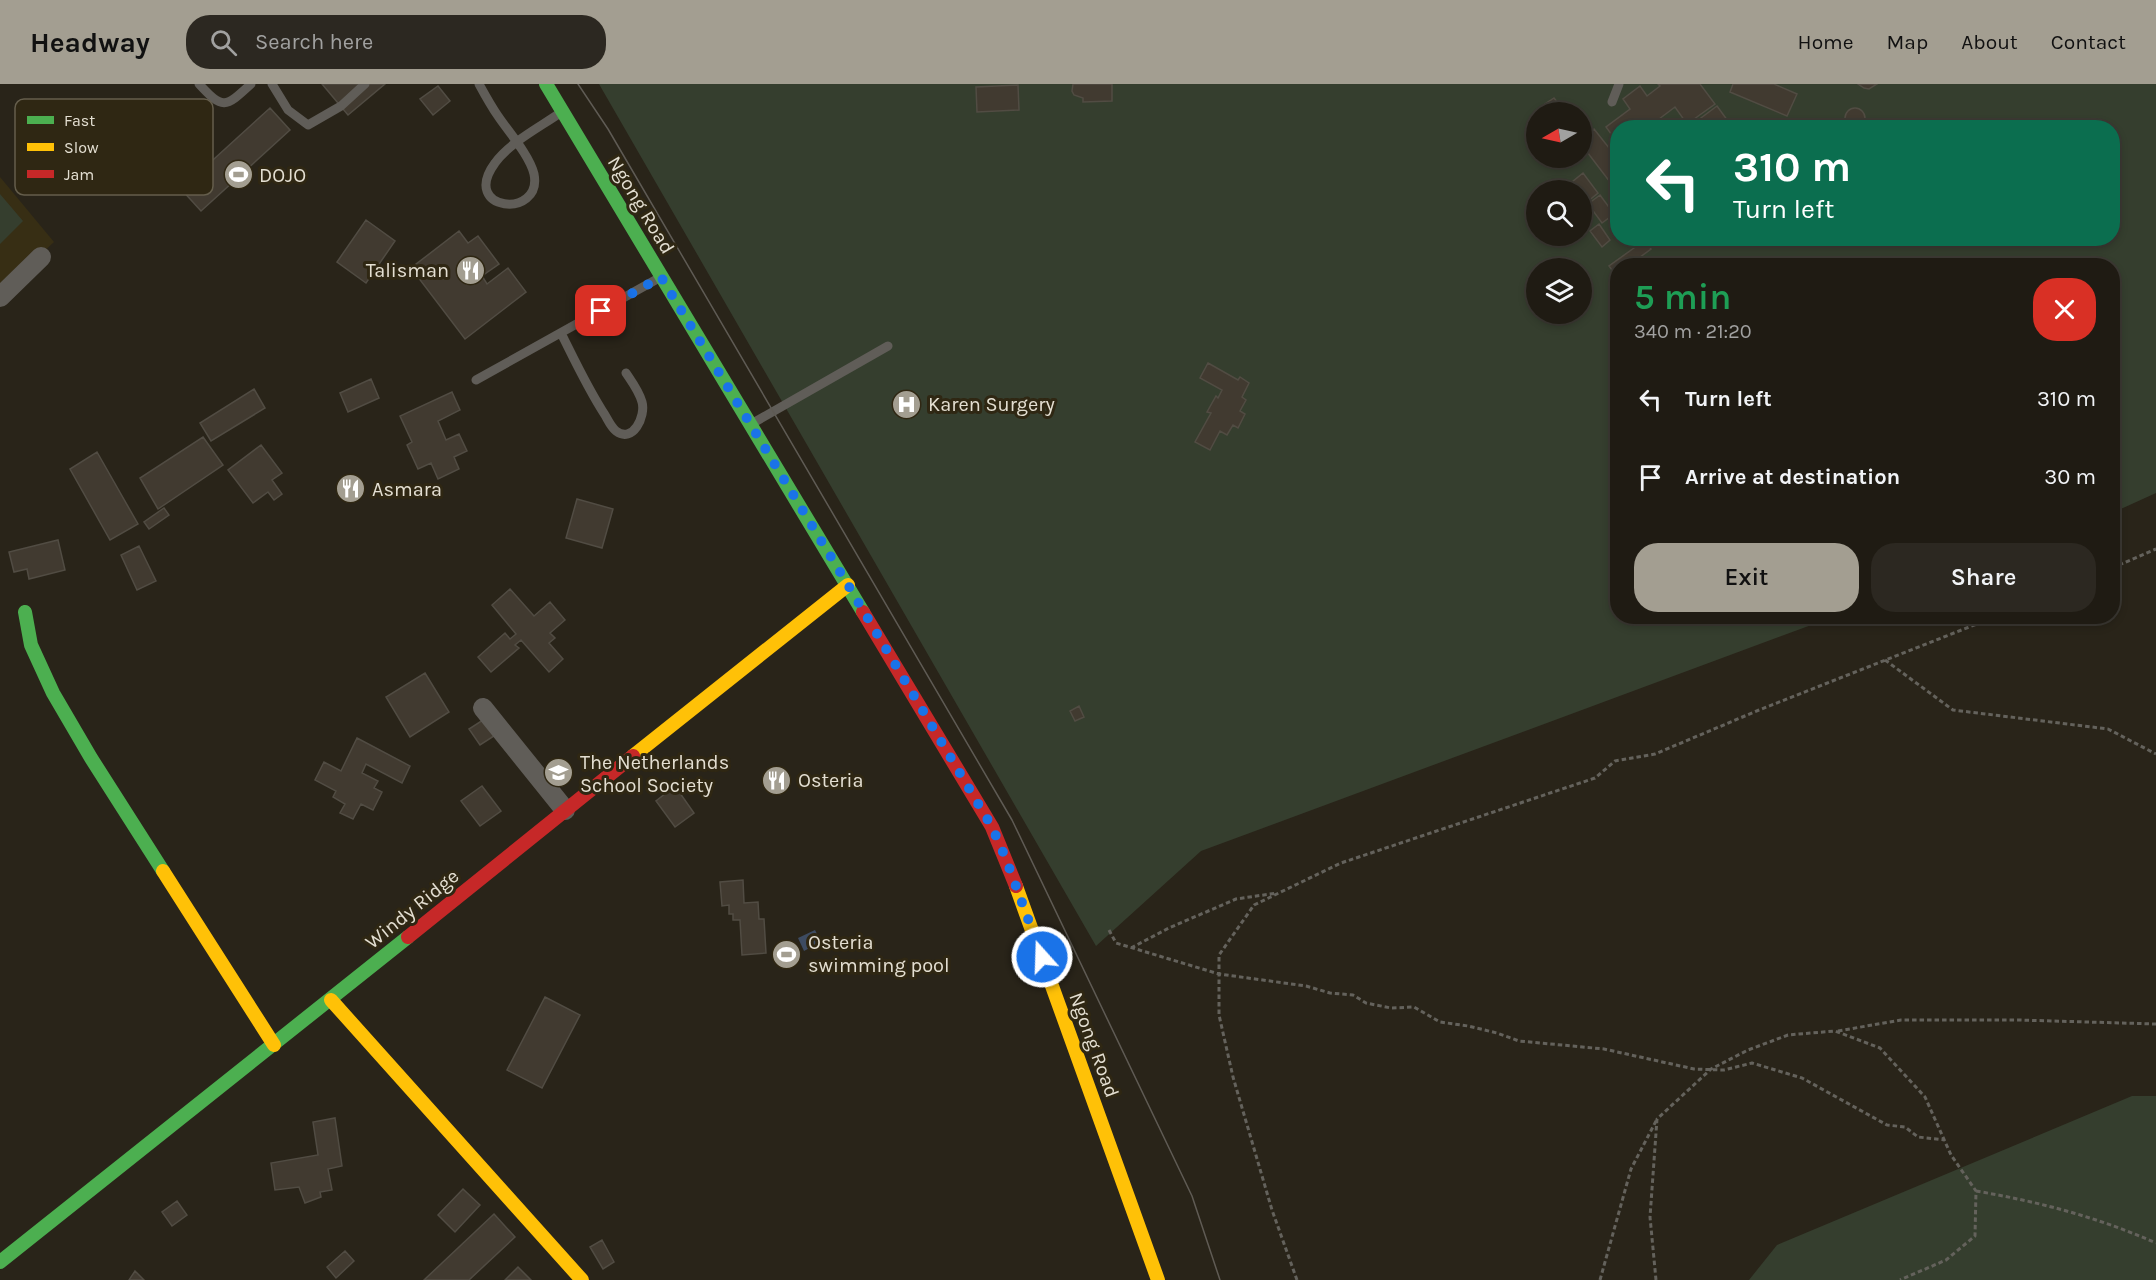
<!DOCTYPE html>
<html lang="en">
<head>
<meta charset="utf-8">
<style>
  :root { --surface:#1f1b13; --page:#2c2821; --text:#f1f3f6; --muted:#a1a1a0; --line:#3c3933; --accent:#a39e91 }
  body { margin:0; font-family:Karla,sans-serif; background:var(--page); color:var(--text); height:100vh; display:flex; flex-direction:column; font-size:22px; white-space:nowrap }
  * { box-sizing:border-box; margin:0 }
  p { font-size:20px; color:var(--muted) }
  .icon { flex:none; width:33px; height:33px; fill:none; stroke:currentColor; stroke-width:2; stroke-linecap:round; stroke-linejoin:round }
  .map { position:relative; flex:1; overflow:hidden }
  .panel { position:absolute; left:1610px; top:174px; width:510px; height:366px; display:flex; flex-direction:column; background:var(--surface); border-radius:24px; box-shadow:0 3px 9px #0003,0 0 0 2px var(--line) }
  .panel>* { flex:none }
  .top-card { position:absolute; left:1610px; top:36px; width:510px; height:126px; border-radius:24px; box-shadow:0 3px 9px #0003,0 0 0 2px var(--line); background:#0b6e4f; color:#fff; overflow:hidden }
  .needle { width:39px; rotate:261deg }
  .buttons { position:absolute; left:1526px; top:18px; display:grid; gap:12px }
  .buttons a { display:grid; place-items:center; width:66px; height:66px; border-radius:50%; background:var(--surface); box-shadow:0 3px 9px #0003,0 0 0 2px var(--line); font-size:30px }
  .pin { position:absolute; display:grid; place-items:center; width:51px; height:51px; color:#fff; margin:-26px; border-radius:12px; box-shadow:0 3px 9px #0006 }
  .me { position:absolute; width:66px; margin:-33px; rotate:340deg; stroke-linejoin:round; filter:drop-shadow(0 0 4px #0008) }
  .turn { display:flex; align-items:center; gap:21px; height:126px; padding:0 24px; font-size:27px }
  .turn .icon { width:78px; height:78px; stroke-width:2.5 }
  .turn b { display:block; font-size:42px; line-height:51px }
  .round { display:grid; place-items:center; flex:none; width:63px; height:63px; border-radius:24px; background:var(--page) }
  .headline { display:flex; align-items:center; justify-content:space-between; height:102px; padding:0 24px }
  h1 { font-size:36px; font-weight:600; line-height:45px; color:#1e9e55 }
  .button { display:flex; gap:12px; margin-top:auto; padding:12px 24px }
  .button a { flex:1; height:69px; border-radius:24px; background:var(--accent); color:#111; font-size:24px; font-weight:600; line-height:69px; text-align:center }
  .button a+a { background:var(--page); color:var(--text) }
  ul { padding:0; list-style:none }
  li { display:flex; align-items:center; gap:18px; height:78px; padding:0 24px }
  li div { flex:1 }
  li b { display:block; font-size:22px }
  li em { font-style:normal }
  header { display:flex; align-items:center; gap:36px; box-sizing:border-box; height:84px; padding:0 30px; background:var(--accent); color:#111 }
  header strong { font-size:28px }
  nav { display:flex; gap:33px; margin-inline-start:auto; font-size:21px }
  .search { width:420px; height:54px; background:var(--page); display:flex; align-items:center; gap:15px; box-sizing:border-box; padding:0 21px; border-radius:24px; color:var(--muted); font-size:22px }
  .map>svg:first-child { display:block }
  .built { fill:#372e14 }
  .green { fill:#353e2e; fill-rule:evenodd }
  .water { fill:#3d4b61 }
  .building { fill:#413a30; stroke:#514c43; stroke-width:1.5 }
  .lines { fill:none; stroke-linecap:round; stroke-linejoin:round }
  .path { stroke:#64625c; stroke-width:3; stroke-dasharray:4.5 3; stroke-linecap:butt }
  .lane { stroke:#605d58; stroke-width:9 }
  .street { stroke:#605d58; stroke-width:20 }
  .fast { stroke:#4caf50; stroke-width:14 }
  .slow { stroke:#ffc107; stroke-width:14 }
  .jam { stroke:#c62828; stroke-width:14 }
  .tram { stroke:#5f5b54; stroke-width:1.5 }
  .route { stroke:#1a73e8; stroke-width:10; stroke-dasharray:0 18 }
  .labels { text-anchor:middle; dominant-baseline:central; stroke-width:6; stroke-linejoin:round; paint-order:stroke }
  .poi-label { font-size:20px; fill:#e4dfd2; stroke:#2f2713; text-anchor:start }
  .street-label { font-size:20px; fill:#e4dfd2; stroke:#2f2713 }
  .key { fill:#2f2713; stroke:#655e4c; stroke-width:1.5 }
  .key-label { font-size:16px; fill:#e4dfd2 }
</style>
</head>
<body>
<header>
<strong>Headway</strong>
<div class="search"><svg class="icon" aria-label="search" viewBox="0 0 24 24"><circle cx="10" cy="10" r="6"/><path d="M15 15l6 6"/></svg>Search here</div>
<nav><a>Home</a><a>Map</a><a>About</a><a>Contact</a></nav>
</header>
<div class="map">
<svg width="2156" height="1196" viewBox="0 0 2156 1196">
  <rect width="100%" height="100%" fill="#292419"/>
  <!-- built -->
  <path class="built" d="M 0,93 L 54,158 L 0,208 Z"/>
  <!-- green -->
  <path class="green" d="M 599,0 L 2156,0 L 2156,409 L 2112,429 L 2112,182 L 1617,182 L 1617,532 L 1833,533 L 1201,767 L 1096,862 ZM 1536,28 L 1581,28 L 1581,74 L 1536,74 ZM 1617,44 L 2112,44 L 2112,154 L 1617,154 ZM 1536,106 L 1581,106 L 1581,152 L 1536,152 ZM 1536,184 L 1581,184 L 1581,230 L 1536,230 Z
    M 0,110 L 23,137 L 0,160 Z
    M 2132,1012 L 2156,1012 L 2156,1196 L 1749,1196 L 1777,1161 Z"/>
  <!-- water -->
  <path class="water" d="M 815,846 L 821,858 L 804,867 L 798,854 Z"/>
  <!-- building -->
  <path class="building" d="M 322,0 L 385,0 L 348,31 Z
    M 1073,0 L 1112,0 L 1112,17 L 1083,18 L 1083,14 L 1074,11 L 1072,7 Z
    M 1658,0 L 1700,0 L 1715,20 L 1687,40 L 1675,23 L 1647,44 L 1617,44 L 1617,58 L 1606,43 L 1630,25 L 1623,15 L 1640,2 L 1647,12 L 1660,2 Z
    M 1733,0 L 1774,0 L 1797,10 L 1787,32 L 1730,8 Z
    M 1858,0 L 1877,0 L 1869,5 L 1864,4 Z
    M 1018,1 L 1019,26 L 977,28 L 976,3 Z
    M 438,2 L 450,17 L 433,31 L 420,15 Z
    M 1554,14 L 1561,23 L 1552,28 L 1545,20 Z
    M 1717,22 L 1733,44 L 1708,44 L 1701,34 Z
    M 270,24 L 290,46 L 201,127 L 181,105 Z
    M1845 34a10 10 0 1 1 20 0a10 10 0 1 1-20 0Z
    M 1594,45 L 1617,74 L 1617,99 L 1613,102 L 1581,60 L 1581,55 Z
    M 1583,89 L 1598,109 L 1587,118 L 1581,110 L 1581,106 L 1578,106 L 1572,98 Z
    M 1600,111 L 1614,130 L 1602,139 L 1588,120 Z
    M 366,136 L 395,157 L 366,199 L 337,178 Z
    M 1599,140 L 1610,156 L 1602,163 L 1590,147 Z
    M 459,147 L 468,159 L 478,152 L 499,180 L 482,192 L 487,200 L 508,184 L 526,208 L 465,255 L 411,184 Z
    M 1645,156 L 1651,165 L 1628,182 L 1617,182 L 1617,189 L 1615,190 L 1609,182 Z
    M 1208,279 L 1238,296 L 1240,293 L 1249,299 L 1242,313 L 1246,316 L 1240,327 L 1245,330 L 1238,344 L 1233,341 L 1227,351 L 1220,347 L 1210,366 L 1195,358 L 1211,329 L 1207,328 L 1216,312 L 1218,314 L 1222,306 L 1200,294 Z
    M 371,295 L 379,314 L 348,328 L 340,309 Z
    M 254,305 L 265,324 L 211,357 L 200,339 Z
    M 452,308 L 460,326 L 438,337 L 446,356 L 459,350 L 467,367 L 454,373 L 459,385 L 438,395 L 431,379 L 418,385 L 407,361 L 412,358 L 400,332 Z
    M 203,353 L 223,381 L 158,425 L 140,394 Z
    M 261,361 L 282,389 L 272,396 L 282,410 L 274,416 L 268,408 L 253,419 L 228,386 Z
    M 97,368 L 138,440 L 110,456 L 70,385 Z
    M 577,415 L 613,425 L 602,464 L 566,454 Z
    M 164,424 L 169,431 L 149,445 L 144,438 Z
    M 58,456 L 65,486 L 29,495 L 27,485 L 14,488 L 9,468 Z
    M 139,462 L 156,497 L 137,506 L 121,471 Z
    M 510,505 L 534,532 L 550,518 L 565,536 L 550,549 L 555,554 L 549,559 L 563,575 L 549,588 L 521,556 L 515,561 L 519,564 L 491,588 L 478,573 L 505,549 L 510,555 L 516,550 L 492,521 Z
    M 425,589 L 449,628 L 410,653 L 386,613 Z
    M 1079,622 L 1084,633 L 1075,637 L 1070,627 Z
    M 486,634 L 497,650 L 480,661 L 469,645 Z
    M 357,654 L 410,682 L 402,699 L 366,680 L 362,689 L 378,697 L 374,704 L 382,708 L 373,726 L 361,720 L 353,735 L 340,729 L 345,720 L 333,713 L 336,707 L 315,696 L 324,678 L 341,687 Z
    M 482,702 L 501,727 L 480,742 L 461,717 Z
    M 675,702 L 694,729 L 675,743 L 656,717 Z
    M 743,796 L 744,819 L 758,818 L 759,835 L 764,835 L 766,869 L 742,871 L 740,836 L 733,836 L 733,830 L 729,830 L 729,821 L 722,822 L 720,798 Z
    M 545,913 L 580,931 L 542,1004 L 507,986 Z
    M 335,1034 L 342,1082 L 328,1085 L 332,1106 L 320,1108 L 321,1113 L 305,1119 L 299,1103 L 275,1106 L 271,1079 L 318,1071 L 313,1038 Z
    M 463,1105 L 480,1121 L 455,1148 L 438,1131 Z
    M 177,1117 L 187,1131 L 172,1142 L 162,1128 Z
    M 494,1130 L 515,1153 L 469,1196 L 424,1196 Z
    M 602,1156 L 614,1178 L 603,1185 L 590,1163 Z
    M 345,1167 L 354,1177 L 336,1194 L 327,1183 Z
    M 518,1183 L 531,1196 L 505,1196 Z
    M 135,1187 L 144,1196 L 129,1196 Z"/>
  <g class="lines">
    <!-- path -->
    <path class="path" d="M 2112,484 L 2156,465
      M 1885,576 L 1953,626 L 2108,645 L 2156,670
      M 1109,846 L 1116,859 L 1219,890 L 1306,902 L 1330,909 L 1353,911 L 1366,919 L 1391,924 L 1414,923 L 1440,938 L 1468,942 L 1497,949 L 1519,957 L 1604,965 L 1694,985 L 1724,986 L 1752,979 L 1802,994 L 1887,1041 L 1905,1043 L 1918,1053 L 1945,1056
      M 1131,864 L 1169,844 L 1236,815 L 1277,809
      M 1838,947 L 1901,936 L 2019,936 L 2156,940
      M 1976,1107 C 2040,1118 2097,1133 2156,1159
      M 1297,1196 L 1272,1126 L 1233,993 L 1219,931 L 1219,871 L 1254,821 L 1341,779 L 1595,694 L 1615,677 L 1655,670 L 1759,626 L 1997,532
      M 1600,1196 L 1631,1085 L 1656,1037
      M 1656,1196 L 1650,1133 L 1657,1035 L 1711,985 L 1748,966 L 1788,951 L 1835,947 L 1880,964 L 1925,1013 L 1951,1071 L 1976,1107 L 1975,1152 L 1946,1176 L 1900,1196"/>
    <!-- lane -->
    <path class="lane" d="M 199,0 C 223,26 225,24 251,0
      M 272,0 L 288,26 L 308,41 L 341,22 L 365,0
      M 479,0 C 485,11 491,22 498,32 C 508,47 530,72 534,90 C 543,135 459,128 495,79 C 509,59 540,43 560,29
      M 1612,18 L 1619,0
      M 561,249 C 575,277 588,305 605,331 C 608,336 611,343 616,347 C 633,360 646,332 642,318 C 639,307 632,298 626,289
      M 476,296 L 659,194
      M 753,339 L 888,262"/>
    <!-- street -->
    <path class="street" d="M 0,213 L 41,173
      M 483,624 L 565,726"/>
    <!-- fast -->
    <path class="fast" d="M 546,0 L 863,528
      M 25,528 L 31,561 L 53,609 L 91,674 L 163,787
      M 0,1178 L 408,853"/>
    <!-- slow -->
    <path class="slow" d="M 633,672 L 848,501
      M 163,787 L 274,961
      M 1016,802 L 1158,1196
      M 331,916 L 582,1196"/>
    <!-- jam -->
    <path class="jam" d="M 863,528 L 992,743 L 1016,802
      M 408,853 L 633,672"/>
    <!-- tram -->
    <path class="tram" d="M 578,0 L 608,45 L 1012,736 L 1192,1112 L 1220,1196"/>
  </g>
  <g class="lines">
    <!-- route -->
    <path class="route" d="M 601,227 L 661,193 L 848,501 L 992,743 L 1006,775 L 1042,873"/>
  </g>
  <!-- icons -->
  <defs>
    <symbol id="stadium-disc" viewBox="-11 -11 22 22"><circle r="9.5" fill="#a39e91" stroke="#2f2713"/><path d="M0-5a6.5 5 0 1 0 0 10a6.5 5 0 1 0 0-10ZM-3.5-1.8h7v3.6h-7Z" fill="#fff"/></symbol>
    <symbol id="restaurant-disc" viewBox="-11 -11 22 22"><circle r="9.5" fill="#a39e91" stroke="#2f2713"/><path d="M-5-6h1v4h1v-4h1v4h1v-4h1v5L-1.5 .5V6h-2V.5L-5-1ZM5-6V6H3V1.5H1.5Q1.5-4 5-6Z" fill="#fff"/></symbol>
    <symbol id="hospital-disc" viewBox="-11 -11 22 22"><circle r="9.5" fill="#a39e91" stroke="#2f2713"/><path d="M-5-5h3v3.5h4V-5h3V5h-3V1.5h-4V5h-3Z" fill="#fff"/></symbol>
    <symbol id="school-disc" viewBox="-11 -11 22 22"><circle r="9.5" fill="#a39e91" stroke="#2f2713"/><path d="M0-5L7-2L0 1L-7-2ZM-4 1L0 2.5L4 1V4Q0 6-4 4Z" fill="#fff"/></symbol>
  </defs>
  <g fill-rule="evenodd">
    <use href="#stadium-disc" x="222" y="74" width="33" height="33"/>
    <use href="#restaurant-disc" x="454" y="170" width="33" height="33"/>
    <use href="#hospital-disc" x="890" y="304" width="33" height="33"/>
    <use href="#restaurant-disc" x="334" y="388" width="33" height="33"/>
    <use href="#school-disc" x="542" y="672" width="33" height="33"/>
    <use href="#restaurant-disc" x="760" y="680" width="33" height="33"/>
    <use href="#stadium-disc" x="770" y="854" width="33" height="33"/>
  </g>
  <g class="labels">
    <!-- poi labels -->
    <g class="poi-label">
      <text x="259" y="91">DOJO</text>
      <text x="449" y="186" text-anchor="end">Talisman</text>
      <text x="928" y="320">Karen Surgery</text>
      <text x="372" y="405">Asmara</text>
      <text x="580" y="678">The Netherlands<tspan x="580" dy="23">School Society</tspan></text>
      <text x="798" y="696">Osteria</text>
      <text x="808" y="858">Osteria<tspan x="808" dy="23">swimming pool</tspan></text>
    </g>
    <!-- street labels -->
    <g class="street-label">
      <text transform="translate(641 121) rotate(59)">Ngong Road</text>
      <text transform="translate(412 825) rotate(-39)">Windy Ridge</text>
      <text transform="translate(1094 961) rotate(70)">Ngong Road</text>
    </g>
  </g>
  <!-- legend -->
  <rect x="15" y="15" width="198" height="96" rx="9" class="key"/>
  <rect x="27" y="32" width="27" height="8" fill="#4caf50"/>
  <rect x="27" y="59" width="27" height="8" fill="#ffc107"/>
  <rect x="27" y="86" width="27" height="8" fill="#c62828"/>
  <g class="key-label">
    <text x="64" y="42">Fast</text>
    <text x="64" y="69">Slow</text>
    <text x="64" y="96">Jam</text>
  </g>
</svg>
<div class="buttons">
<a><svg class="needle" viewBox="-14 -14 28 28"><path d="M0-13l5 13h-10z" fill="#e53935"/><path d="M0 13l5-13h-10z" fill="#a1a1a0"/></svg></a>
<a><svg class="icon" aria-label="search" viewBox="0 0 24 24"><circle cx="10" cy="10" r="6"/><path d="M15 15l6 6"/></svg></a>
<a><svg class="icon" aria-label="layers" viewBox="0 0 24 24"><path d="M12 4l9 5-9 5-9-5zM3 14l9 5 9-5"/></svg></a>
</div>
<div class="pin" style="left:601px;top:227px;background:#d93025"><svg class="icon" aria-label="arrive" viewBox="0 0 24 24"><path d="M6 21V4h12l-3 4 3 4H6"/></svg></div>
<svg class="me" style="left:1042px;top:873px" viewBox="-20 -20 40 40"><circle r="17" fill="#1a73e8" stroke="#fff" stroke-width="3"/><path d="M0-11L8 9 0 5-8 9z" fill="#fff"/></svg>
<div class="top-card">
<div class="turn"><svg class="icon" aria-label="left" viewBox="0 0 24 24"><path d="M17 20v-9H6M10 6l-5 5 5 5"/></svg><div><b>310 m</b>Turn left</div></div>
</div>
<section class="panel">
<div class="headline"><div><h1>5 min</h1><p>340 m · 21:20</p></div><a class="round" style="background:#d93025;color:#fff"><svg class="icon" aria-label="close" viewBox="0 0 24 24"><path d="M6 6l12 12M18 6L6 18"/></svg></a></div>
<ul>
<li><svg class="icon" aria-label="left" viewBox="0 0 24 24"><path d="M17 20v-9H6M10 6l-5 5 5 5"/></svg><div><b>Turn left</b></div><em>310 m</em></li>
<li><svg class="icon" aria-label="arrive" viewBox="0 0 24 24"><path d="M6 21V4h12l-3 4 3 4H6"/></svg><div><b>Arrive at destination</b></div><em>30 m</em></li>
</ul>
<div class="button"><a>Exit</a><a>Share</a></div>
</section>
</div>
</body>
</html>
